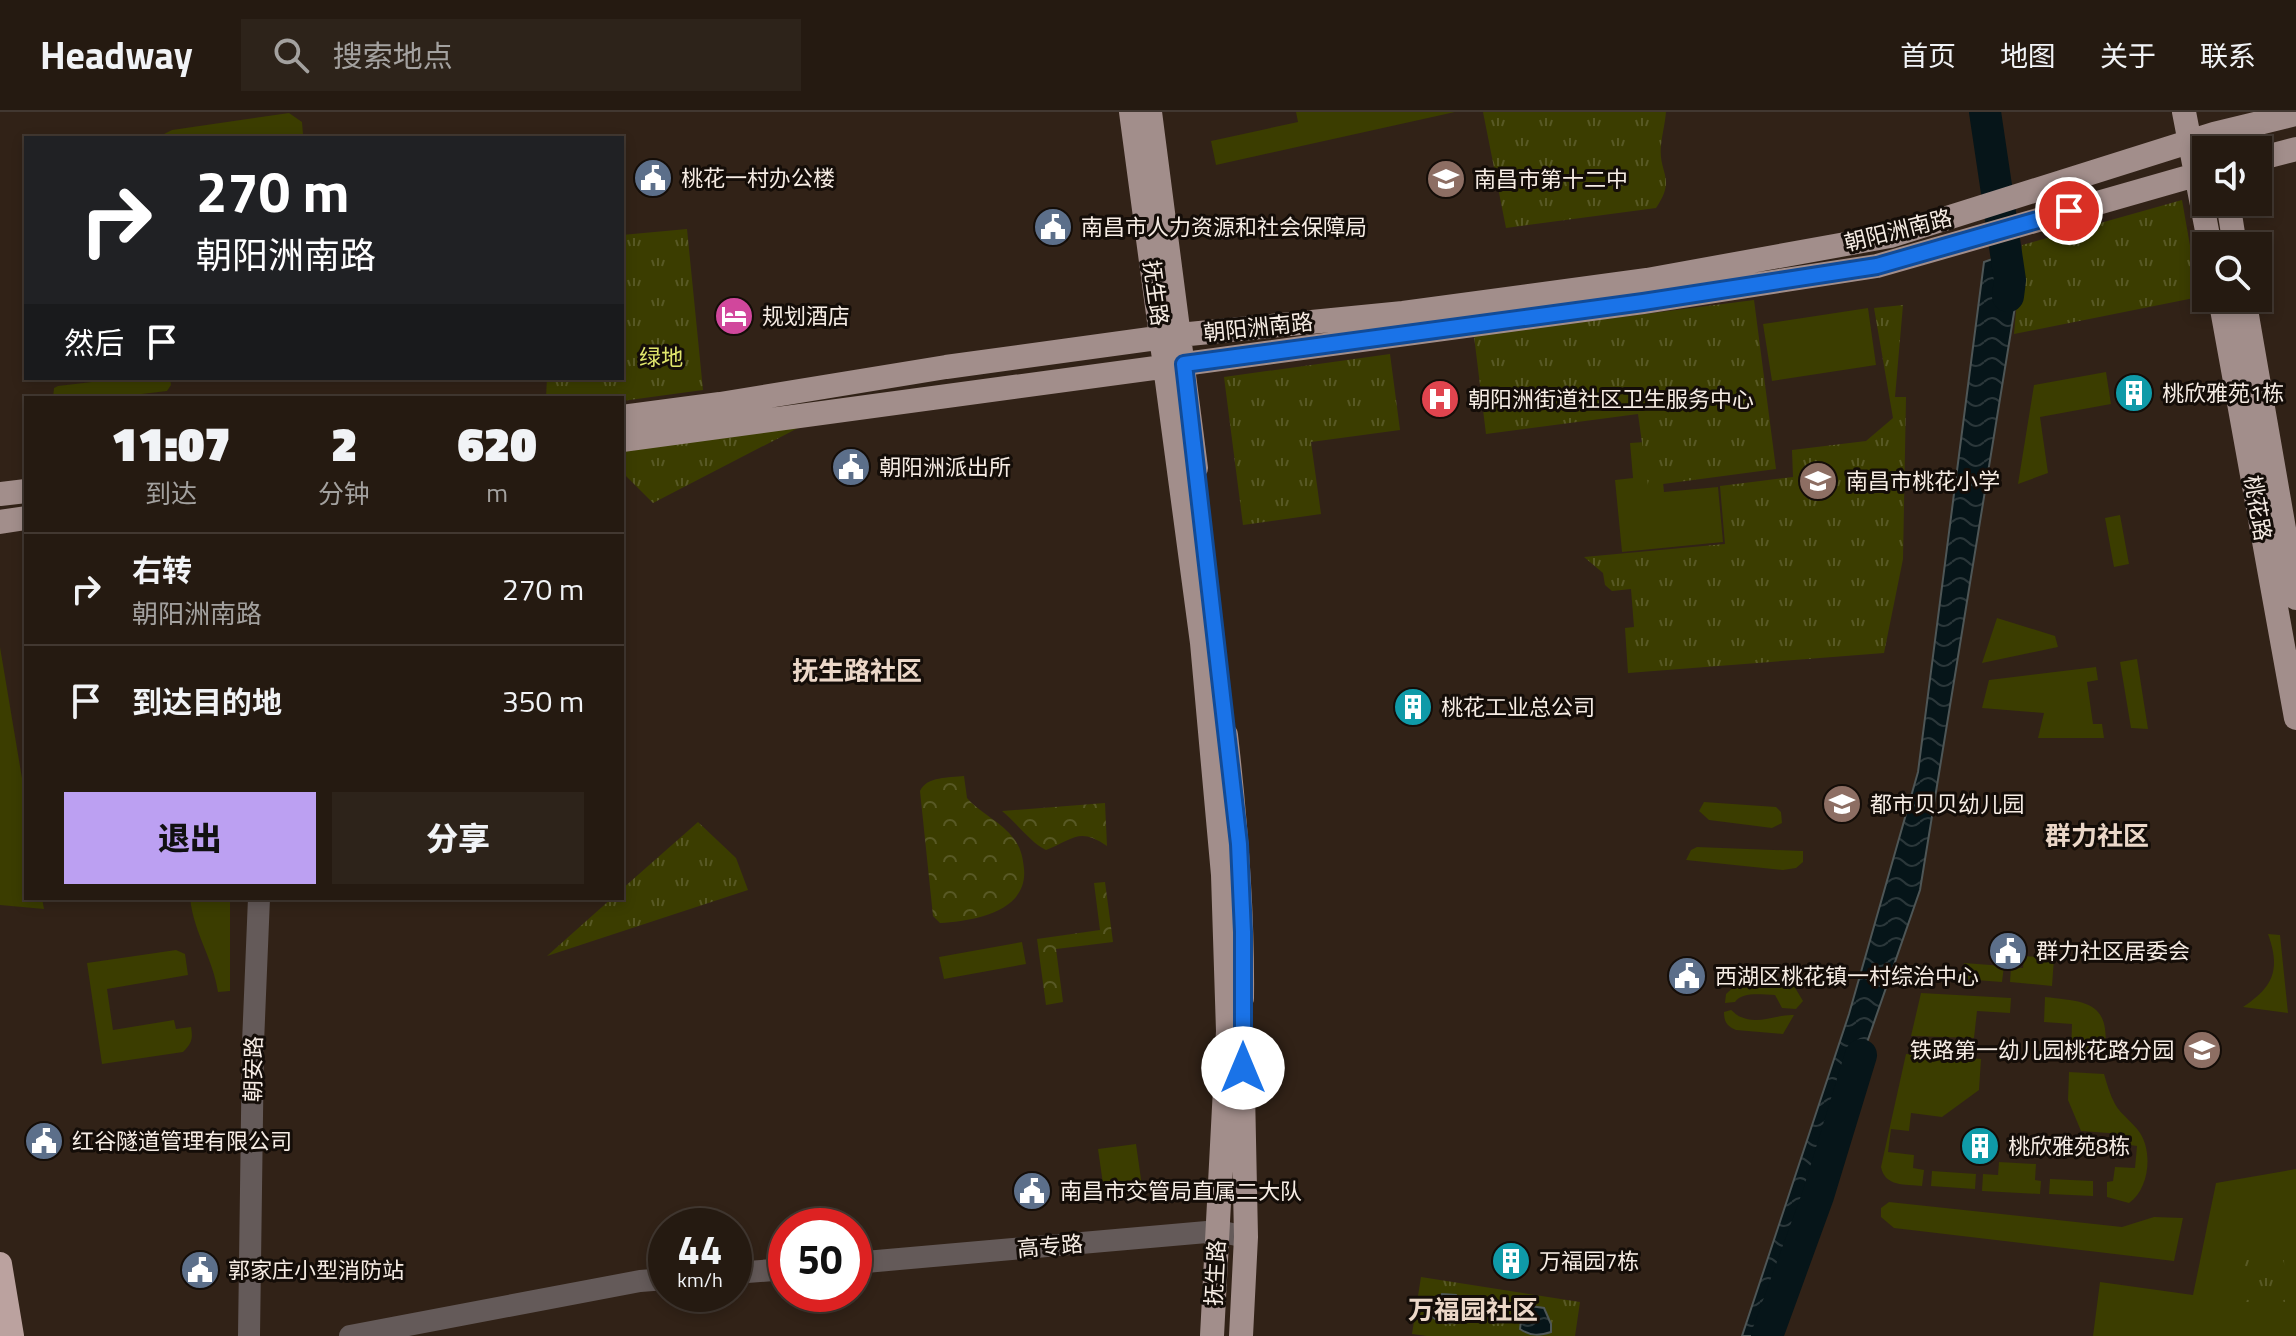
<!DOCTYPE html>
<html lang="zh">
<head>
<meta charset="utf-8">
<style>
  :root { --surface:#251a11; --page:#2d231a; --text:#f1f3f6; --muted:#a3a19f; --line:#423831; --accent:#bca0f2 }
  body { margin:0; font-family:"Titillium Web","Noto Sans SC",sans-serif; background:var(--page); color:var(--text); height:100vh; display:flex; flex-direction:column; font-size:30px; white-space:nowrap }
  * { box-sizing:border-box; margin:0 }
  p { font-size:26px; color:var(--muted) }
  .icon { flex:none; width:44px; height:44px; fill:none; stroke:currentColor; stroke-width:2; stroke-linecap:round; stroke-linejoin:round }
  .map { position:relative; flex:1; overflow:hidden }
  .details { position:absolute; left:24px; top:284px; width:600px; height:504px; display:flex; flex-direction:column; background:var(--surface); border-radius:0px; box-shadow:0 4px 12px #0003,0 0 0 2px var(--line) }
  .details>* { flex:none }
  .hud { position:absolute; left:24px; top:24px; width:600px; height:244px; border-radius:0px; box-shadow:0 4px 12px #0003,0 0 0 2px var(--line); background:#202124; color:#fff; overflow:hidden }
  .buttons { position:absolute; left:2192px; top:24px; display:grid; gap:16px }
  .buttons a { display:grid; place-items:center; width:80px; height:80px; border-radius:0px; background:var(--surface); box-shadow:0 4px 12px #0003,0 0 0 2px var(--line); font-size:40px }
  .speed { position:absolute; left:648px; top:1096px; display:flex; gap:16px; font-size:40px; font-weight:700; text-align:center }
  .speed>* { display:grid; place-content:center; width:104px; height:104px; border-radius:50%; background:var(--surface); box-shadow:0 4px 12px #0003,0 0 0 2px var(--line); line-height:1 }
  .speed small { font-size:20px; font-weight:400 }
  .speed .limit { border:12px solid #d22; background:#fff; color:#111 }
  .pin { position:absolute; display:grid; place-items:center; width:68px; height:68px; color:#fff; margin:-34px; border:4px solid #fff; border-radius:50%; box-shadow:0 2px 8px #0007 }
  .me { position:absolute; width:88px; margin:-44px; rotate:0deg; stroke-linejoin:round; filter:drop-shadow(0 0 6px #0008) }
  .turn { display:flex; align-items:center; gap:28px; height:168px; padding:0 40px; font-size:36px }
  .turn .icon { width:104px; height:104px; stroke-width:2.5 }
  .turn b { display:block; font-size:56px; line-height:68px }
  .then { display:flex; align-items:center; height:76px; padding:0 40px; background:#0003; gap:16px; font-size:30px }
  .eta { display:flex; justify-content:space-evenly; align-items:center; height:136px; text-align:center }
  .eta b { font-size:48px; font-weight:800; line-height:56px }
  .primary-button { display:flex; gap:16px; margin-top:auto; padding:16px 40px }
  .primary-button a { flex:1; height:92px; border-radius:0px; background:var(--accent); color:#111; font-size:32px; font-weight:800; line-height:92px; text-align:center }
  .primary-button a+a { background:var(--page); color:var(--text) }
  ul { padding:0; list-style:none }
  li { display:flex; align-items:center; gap:24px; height:112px; padding:0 40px; border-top:2px solid var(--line) }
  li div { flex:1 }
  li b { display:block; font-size:30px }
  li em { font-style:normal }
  header { display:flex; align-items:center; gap:48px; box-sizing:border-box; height:112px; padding:0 40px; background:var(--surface); border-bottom:2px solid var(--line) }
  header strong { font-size:38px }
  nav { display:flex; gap:44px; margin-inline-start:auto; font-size:28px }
  .search { width:560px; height:72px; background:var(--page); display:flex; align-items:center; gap:20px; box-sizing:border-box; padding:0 28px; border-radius:0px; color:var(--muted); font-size:30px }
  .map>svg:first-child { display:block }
  .green { fill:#3b3d00 }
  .forest { fill:url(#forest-crowns) }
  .park { fill:url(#park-tufts) }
  .water { fill:url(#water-waves); stroke:#4e5656; stroke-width:2 }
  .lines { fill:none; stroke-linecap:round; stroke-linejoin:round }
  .river { stroke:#061519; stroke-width:32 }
  .minor { stroke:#645a59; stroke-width:22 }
  .major { stroke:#a28e8b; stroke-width:24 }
  .highway { stroke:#bba29f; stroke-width:24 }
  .route-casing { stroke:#114b97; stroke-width:20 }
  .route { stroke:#1a73e8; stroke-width:14 }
  .labels { text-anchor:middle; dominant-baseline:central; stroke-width:6; stroke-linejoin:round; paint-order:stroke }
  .poi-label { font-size:22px; fill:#f6ece4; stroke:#140d08; text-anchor:start }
  .street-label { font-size:22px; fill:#f6ece4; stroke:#140d08 }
  .park-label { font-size:22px; fill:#e1e76d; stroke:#140d08 }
  .quarter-label { font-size:26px; font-weight:bold; fill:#ebd7c8; stroke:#140d08 }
</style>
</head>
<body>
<header>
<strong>Headway</strong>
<div class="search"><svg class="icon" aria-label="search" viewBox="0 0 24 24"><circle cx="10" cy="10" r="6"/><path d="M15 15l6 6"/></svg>搜索地点</div>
<nav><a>首页</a><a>地图</a><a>关于</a><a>联系</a></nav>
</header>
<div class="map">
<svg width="2296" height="1224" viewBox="0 0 2296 1224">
  <defs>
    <pattern id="forest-crowns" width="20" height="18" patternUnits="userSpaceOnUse" patternTransform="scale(2)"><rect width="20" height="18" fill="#3b3d00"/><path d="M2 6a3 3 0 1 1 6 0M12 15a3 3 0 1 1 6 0" fill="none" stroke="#585925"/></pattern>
    <pattern id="park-tufts" width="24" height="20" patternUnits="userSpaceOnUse" patternTransform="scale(2)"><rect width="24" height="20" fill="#3b3d00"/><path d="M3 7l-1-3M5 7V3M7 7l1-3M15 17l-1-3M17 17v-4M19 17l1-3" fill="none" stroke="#585925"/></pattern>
    <pattern id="water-waves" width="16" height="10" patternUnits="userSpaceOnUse" patternTransform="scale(2)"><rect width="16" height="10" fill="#061519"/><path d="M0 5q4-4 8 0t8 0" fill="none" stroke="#2b373a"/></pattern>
  </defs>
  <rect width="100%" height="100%" fill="#312217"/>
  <!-- green -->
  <path class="green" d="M 1296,0 L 1455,0 L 1216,53 L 1211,29 L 1298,10 Z
    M 289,1 L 302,10 L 303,22 L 298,26 L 162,26 L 164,22 L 172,18 Z
    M 1868,196 L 1876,253 L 1772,269 L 1763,212 Z
    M 2106,260 L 2111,292 L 2040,305 L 2048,361 L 2018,372 L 2034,273 Z
    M 126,266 L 170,266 L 171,273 L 167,279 L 108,286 L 53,286 L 54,276 L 58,274 Z
    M 1659,329 L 1664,380 L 1718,375 L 1723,430 L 1622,440 L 1615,368 L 1633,366 L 1630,331 Z
    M 2120,403 L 2129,452 L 2114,455 L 2105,406 Z
    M 1997,506 L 2055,524 L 2058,535 L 1982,551 Z
    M 0,535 L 26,690 L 26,786 L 42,786 L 44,797 L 0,793 Z
    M 2137,547 L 2148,617 L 2131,616 L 2120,550 Z
    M 2096,555 L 2098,568 L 2087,570 L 2093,612 L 2102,612 L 2104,626 L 2038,626 L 2044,601 L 1982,596 L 1989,568 Z
    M 1704,690 L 1776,695 L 1781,700 L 1782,711 L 1772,716 L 1709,708 L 1699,699 Z
    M 1697,735 L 1803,739 L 1803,750 L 1796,756 L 1783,758 L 1686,748 L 1691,738 Z
    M 190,786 L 230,786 L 230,879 L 218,880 C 213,846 194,822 190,786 Z
    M 2268,822 L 2280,823 L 2288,901 L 2243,895 C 2273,875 2281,858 2268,822 Z
    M 1022,830 L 1026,852 L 944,867 L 939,845 Z
    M 176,838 L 185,842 L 188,863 L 107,877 L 113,918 L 174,908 L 176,917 L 191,915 C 193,927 192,931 183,940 L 102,952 L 87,851 Z
    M 2024,844 L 2054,846 L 2052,874 L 2010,870 L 2011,856 L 2023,856 Z
    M 1964,851 L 2004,854 L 2002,870 L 1962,867 Z
    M 1741,868 L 1794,874 L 1803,889 L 1796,897 L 1782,896 L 1775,883 C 1762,883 1743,879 1735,890 L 1725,891 L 1726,882 Z
    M 1921,881 L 2011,886 L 2010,901 L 1977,899 L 1974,926 L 1911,924 Z
    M 2045,885 C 2089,890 2110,890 2105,941 L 2071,940 L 2072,912 L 2044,910 Z
    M 1731,898 C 1734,900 1737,904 1741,905 C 1758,913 1777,902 1794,903 L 1783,922 L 1736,918 C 1727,914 1724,910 1724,900 Z
    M 1906,942 L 1981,947 L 1979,978 L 1942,1005 L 1911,1001 L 1909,1019 L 1891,1017 L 1888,1040 L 1914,1043 L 1913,1056 L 1924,1058 L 1922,1074 C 1905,1072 1885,1075 1881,1055 Z
    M 2069,960 L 2104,962 C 2107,972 2110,983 2115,992 C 2121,1003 2133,1010 2140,1021 C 2153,1041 2149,1077 2129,1091 L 2107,1085 L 2107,1070 L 2113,1069 L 2115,1055 L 2135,1056 L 2137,1034 L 2122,1032 L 2122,1022 L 2081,1019 L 2068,988 Z
    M 1136,1032 L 1142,1074 L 1104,1079 L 1098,1037 Z
    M 1999,1050 L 2036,1052 L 2035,1068 L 2041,1069 L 2040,1082 L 1982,1079 L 1983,1062 L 1998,1063 Z
    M 2296,1057 L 2296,1224 L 2093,1224 L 2100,1170 L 2193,1183 L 2216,1071 Z
    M 1932,1059 L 1976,1062 L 1975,1077 L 1931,1074 Z
    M 2050,1067 L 2093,1069 L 2093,1084 L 2049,1082 Z
    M 1889,1090 L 2122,1115 L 2154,1105 L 2183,1106 L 2174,1149 L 1894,1116 L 1881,1105 L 1881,1096 Z"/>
  <!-- forest -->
  <path class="forest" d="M 964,664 L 967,686 C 981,702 1002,710 1014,727 C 1021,736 1023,746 1024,757 C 1028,800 973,809 940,811 L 933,804 L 920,679 C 927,664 949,666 964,664 Z
    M 1105,691 L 1107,734 C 1079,715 1074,727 1046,738 C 1030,730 1017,711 1002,699 Z
    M 1105,770 L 1113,830 L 1056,837 L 1063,890 L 1046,893 L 1037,827 L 1100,818 L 1094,771 Z"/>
  <!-- park -->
  <path class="park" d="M 1483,0 L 1666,0 C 1665,12 1662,22 1661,33 C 1658,62 1677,65 1656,96 L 1506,116 Z
    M 2182,88 L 2199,185 L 2014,222 L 2022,133 Z
    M 687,117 L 703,278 L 622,289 L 622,286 L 546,286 L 547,266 L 622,266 L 622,123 Z
    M 1754,188 L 1776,357 L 1648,374 L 1638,302 L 1486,322 L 1474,224 Z
    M 1903,193 L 1895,285 L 1906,285 L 1903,447 L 1884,541 L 1628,561 L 1625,516 L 1634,515 L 1631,477 L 1612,479 L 1605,473 L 1603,461 L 1584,445 L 1725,432 L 1720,374 L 1793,365 L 1792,338 L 1866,329 L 1893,306 L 1874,196 Z
    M 1390,242 L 1400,318 L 1311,330 L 1321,402 L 1243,413 L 1224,265 Z
    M 800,315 L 653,391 L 622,360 L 622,337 Z
    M 698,710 L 736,746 L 748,778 L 547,844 L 612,786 L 622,786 L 622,777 Z
    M 2284,1147 L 2285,1190 L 2244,1190 L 2244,1148 Z
    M 1421,1165 L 1580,1190 L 1575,1224 L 1427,1224 L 1412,1222 Z"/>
  <!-- water -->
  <path class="water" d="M 2015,139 L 2020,164 L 1920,778 L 1765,1224 L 1742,1224 L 1849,902 L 1918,660 L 1984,150 Z
    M 1442,1182 L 1456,1183 L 1463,1191 L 1462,1208 C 1449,1212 1442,1213 1431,1204 Z
    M 1530,1194 L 1544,1196 L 1551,1212 L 1551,1220 C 1539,1224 1531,1224 1520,1217 L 1522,1201 Z"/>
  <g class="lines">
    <!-- river -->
    <path class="river" d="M 1985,0 L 2010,168 L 2008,184
      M 1767,1224 L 1818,1084 L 1861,943"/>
    <!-- minor -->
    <path class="minor" d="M 854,1151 L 1218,1119 L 1246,1125
      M 734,1161 L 786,1157
      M 249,1224 L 253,931 L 259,786
      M 350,1224 L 640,1169 L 666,1167"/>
    <!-- major -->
    <path class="major" d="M 1131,0 L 1202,531 L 1223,763 L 1228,919 L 1212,1224
      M 1150,0 L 1196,356
      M 2184,0 L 2210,134
      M 2258,47 L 2296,37
      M 2228,90 L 2235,134
      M 2220,186 L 2296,606
      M 2244,186 L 2296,486
      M 622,305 L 720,292 L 946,255 L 1179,223 L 1403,201 L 1647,168 L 1890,124 L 2214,22 L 2296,2
      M 622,328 L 1643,190 L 1877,154 L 2206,60
      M 0,382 L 26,379
      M 0,410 L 26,406
      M 1226,623 C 1236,711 1243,797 1242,886
      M 1241,1224 L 1246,1125 L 1242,931"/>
    <!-- highway -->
    <path class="highway" d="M 0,1152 L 12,1224"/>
  </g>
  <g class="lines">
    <defs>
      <path id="route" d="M 1243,956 L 1243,820 L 1239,732 L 1184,252 L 1643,190 L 1877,154 L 2069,99"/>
    </defs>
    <!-- route casing -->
    <use href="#route" class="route-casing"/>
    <!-- route -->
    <use href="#route" class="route"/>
  </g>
  <!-- icons -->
  <defs>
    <symbol id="civic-disc" viewBox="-11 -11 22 22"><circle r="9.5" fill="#5c6f8a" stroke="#140d08"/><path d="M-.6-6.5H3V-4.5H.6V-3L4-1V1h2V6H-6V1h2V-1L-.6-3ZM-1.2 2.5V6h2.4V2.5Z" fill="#fff"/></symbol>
    <symbol id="school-disc" viewBox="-11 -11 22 22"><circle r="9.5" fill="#8d6e63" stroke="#140d08"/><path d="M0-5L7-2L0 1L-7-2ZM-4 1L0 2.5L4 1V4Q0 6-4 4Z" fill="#fff"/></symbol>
    <symbol id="hotel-disc" viewBox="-11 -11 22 22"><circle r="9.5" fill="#d1479c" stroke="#140d08"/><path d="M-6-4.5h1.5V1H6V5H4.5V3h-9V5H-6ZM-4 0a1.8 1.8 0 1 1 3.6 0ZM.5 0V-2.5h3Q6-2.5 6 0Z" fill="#fff"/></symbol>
    <symbol id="building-disc" viewBox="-11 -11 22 22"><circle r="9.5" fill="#0f9aa8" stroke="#140d08"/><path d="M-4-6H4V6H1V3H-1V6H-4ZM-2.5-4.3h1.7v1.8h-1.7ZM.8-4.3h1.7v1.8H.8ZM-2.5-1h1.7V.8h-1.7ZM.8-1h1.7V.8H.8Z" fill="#fff"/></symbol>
    <symbol id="hospital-disc" viewBox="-11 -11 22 22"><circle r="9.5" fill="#e0444e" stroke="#140d08"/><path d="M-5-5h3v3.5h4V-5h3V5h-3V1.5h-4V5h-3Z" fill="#fff"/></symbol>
  </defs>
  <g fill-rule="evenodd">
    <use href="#civic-disc" x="631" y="44" width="44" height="44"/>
    <use href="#school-disc" x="1424" y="45" width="44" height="44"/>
    <use href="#civic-disc" x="1031" y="93" width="44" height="44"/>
    <use href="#hotel-disc" x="712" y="182" width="44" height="44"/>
    <use href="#building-disc" x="2112" y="259" width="44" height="44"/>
    <use href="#hospital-disc" x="1418" y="265" width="44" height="44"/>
    <use href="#civic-disc" x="829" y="333" width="44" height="44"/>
    <use href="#school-disc" x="1796" y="347" width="44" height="44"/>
    <use href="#building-disc" x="1391" y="573" width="44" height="44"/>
    <use href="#school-disc" x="1820" y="670" width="44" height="44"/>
    <use href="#civic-disc" x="1986" y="817" width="44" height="44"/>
    <use href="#civic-disc" x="1665" y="842" width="44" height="44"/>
    <use href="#school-disc" x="2180" y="916" width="44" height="44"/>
    <use href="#civic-disc" x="22" y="1007" width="44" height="44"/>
    <use href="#building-disc" x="1958" y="1012" width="44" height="44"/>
    <use href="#civic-disc" x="1010" y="1057" width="44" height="44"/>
    <use href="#building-disc" x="1489" y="1127" width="44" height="44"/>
    <use href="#civic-disc" x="178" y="1136" width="44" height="44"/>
  </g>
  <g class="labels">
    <!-- poi labels -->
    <g class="poi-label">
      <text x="681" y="66">桃花一村办公楼</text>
      <text x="1474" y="67">南昌市第十二中</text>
      <text x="1081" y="115">南昌市人力资源和社会保障局</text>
      <text x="762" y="204">规划酒店</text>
      <text x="2162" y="281">桃欣雅苑1栋</text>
      <text x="1468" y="287">朝阳洲街道社区卫生服务中心</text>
      <text x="879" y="355">朝阳洲派出所</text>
      <text x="1846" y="369">南昌市桃花小学</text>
      <text x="1441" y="595">桃花工业总公司</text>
      <text x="1870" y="692">都市贝贝幼儿园</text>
      <text x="2036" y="839">群力社区居委会</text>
      <text x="1715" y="864">西湖区桃花镇一村综治中心</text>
      <text x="2174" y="938" text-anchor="end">铁路第一幼儿园桃花路分园</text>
      <text x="72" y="1029">红谷隧道管理有限公司</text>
      <text x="2008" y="1034">桃欣雅苑8栋</text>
      <text x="1060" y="1079">南昌市交管局直属二大队</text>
      <text x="1539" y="1149">万福园7栋</text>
      <text x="228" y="1158">郭家庄小型消防站</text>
    </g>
    <!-- street labels -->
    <g class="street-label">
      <text transform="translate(1898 118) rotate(-14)">朝阳洲南路</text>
      <text transform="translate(1156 181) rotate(82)">抚生路</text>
      <text transform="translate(1258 215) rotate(-6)">朝阳洲南路</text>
      <text transform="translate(2258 396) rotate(80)">桃花路</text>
      <text transform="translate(253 957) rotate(-89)">朝安路</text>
      <text transform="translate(1050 1134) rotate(-5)">高专路</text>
      <text transform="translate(1215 1161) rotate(-87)">抚生路</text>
    </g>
    <!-- park labels -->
    <g class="park-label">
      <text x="661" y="245">绿地</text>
    </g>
    <!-- quarter labels -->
    <g class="quarter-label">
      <text x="857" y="558">抚生路社区</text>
      <text x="2097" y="723">群力社区</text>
      <text x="1473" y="1197">万福园社区</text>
    </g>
  </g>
</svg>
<div class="buttons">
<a><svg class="icon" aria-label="sound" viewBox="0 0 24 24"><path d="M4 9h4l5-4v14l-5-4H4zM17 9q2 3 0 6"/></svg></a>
<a><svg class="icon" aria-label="search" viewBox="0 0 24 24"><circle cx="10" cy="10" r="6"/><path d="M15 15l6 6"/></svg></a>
</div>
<div class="speed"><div>44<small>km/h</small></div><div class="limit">50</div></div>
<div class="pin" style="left:2069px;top:99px;background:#d93025"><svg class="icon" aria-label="arrive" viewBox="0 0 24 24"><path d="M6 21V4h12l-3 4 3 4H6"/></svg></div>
<svg class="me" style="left:1243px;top:956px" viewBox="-20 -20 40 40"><circle r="19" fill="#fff"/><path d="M0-13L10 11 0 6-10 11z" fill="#1a73e8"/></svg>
<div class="hud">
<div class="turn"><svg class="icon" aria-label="right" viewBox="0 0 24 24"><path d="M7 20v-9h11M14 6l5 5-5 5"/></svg><div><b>270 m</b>朝阳洲南路</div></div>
<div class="then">然后<svg class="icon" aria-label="arrive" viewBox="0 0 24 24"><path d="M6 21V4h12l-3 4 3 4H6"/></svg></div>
</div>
<section class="details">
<div class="eta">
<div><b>11:07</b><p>到达</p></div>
<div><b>2</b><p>分钟</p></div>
<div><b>620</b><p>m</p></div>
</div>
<ul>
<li><svg class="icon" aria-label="right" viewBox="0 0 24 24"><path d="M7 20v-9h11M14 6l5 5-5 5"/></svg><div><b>右转</b><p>朝阳洲南路</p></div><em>270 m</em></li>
<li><svg class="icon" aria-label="arrive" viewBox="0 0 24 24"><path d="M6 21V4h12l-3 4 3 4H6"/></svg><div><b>到达目的地</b></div><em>350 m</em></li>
</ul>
<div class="primary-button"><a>退出</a><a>分享</a></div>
</section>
</div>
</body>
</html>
